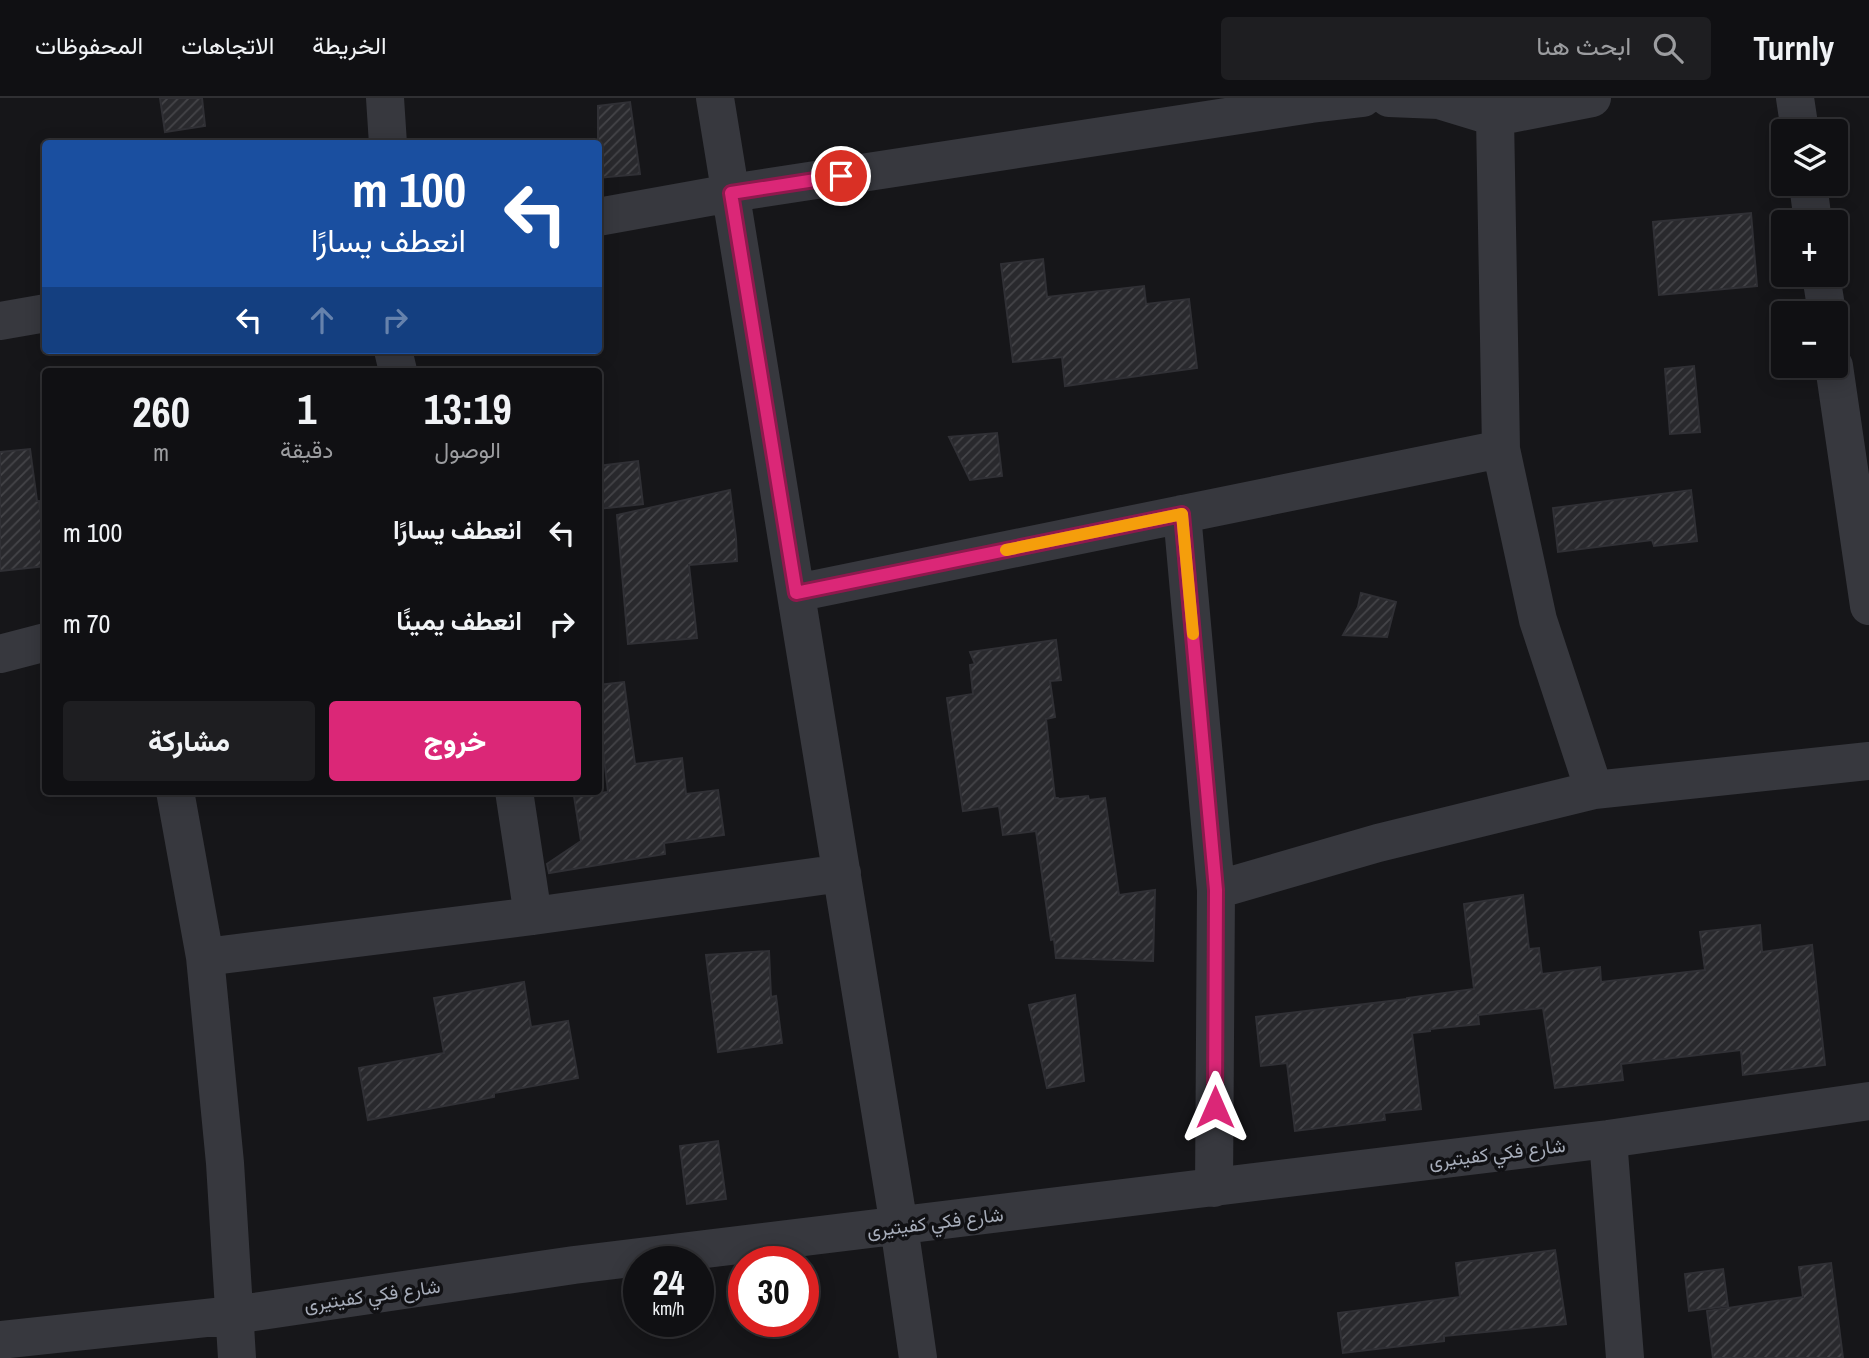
<!DOCTYPE html>
<html lang="ar">
<head>
<meta charset="utf-8">
<style>
  :root { --surface:#101013; --page:#1e1e21; --text:#f1f3f6; --muted:#9c9da0; --line:#303033; --accent:#db2777 }
  body { margin:0; font-family:"Archivo Narrow",Vazirmatn,sans-serif; background:var(--page); color:var(--text); direction:rtl; height:100vh; display:flex; flex-direction:column; font-size:26px; white-space:nowrap }
  * { box-sizing:border-box; margin:0 }
  p { font-size:23px; color:var(--muted) }
  .icon { flex:none; width:38px; height:38px; fill:none; stroke:currentColor; stroke-width:2; stroke-linecap:round; stroke-linejoin:round }
  .map { position:relative; flex:1; overflow:hidden; direction:ltr }
  .sheet { position:absolute; left:42px; top:270px; width:560px; height:427px; display:flex; flex-direction:column; background:var(--surface); border-radius:7px; box-shadow:0 4px 18px #0003,0 0 0 2px var(--line); direction:rtl }
  .sheet>* { flex:none }
  .top-card { position:absolute; left:42px; top:42px; width:560px; height:214px; border-radius:7px; box-shadow:0 4px 18px #0003,0 0 0 2px var(--line); direction:rtl; background:#1a4fa0; color:#fff; overflow:hidden }
  .controls { position:absolute; left:1771px; top:21px; display:grid; gap:14px }
  .controls a { display:grid; place-items:center; width:77px; height:77px; border-radius:7px; background:var(--surface); box-shadow:0 4px 18px #0003,0 0 0 2px var(--line); font-size:35px }
  .speed { position:absolute; left:623px; top:1148px; display:flex; gap:14px; font-size:35px; font-weight:700; text-align:center }
  .speed>* { display:grid; place-content:center; width:91px; height:91px; border-radius:50%; background:var(--surface); box-shadow:0 4px 18px #0003,0 0 0 2px var(--line); line-height:1 }
  .speed small { font-size:18px; font-weight:400 }
  .speed .limit { border:10px solid #d22; background:#fff; color:#111 }
  .pin { position:absolute; display:grid; place-items:center; width:60px; height:60px; color:#fff; margin:-30px; border:4px solid #fff; border-radius:50%; box-shadow:0 2px 7px #0007 }
  .me { position:absolute; width:77px; margin:-38px; rotate:0deg; stroke-linejoin:round; filter:drop-shadow(0 0 5px #0008) }
  .turn { display:flex; align-items:center; gap:24px; height:147px; padding:0 21px; font-size:32px }
  .turn .icon { width:91px; height:91px; stroke-width:2.5 }
  .turn b { display:block; font-size:49px; line-height:60px }
  .lanes { display:flex; align-items:center; height:66px; padding:0 21px; background:#0003; justify-content:center; gap:35px; direction:ltr }
  .lanes .off { opacity:.35 }
  .eta { display:flex; justify-content:space-evenly; align-items:center; height:119px; text-align:center }
  .eta b { font-size:42px; font-weight:800; line-height:49px }
  .action { display:flex; gap:14px; margin-top:auto; padding:14px 21px }
  .action a { flex:1; height:80px; border-radius:7px; background:var(--accent); color:#fff; font-size:28px; font-weight:800; line-height:80px; text-align:center }
  .action a+a { background:var(--page); color:var(--text) }
  ul { padding:0; list-style:none }
  li { display:flex; align-items:center; gap:21px; height:91px; padding:0 21px }
  li div { flex:1 }
  li b { display:block; font-size:26px }
  li em { font-style:normal }
  header { display:flex; align-items:center; gap:42px; box-sizing:border-box; height:98px; padding:0 35px; background:var(--surface); border-bottom:2px solid var(--line) }
  header strong { font-size:33px }
  nav { display:flex; gap:38px; margin-inline-start:auto; font-size:24px }
  .search { width:490px; height:63px; background:var(--page); display:flex; align-items:center; gap:18px; box-sizing:border-box; padding:0 24px; border-radius:7px; color:var(--muted); font-size:26px }
  .map>svg:first-child { display:block }
  .building { fill:url(#building-hatch); stroke:#303035; stroke-width:2 }
  .lines { fill:none; stroke-linecap:round; stroke-linejoin:round }
  .minor { stroke:#37383e; stroke-width:38 }
  .route-casing { stroke:#8e194d; stroke-width:18 }
  .route { stroke:#db2777; stroke-width:12 }
  .slow { stroke:#f59e0b; stroke-width:12 }
  .labels { text-anchor:middle; dominant-baseline:central; stroke-width:7; stroke-linejoin:round; paint-order:stroke }
  .street-label { font-size:19px; fill:#a7adba; stroke:#111114 }
</style>
</head>
<body>
<header>
<strong>Turnly</strong>
<div class="search"><svg class="icon" aria-label="search" viewBox="0 0 24 24"><circle cx="10" cy="10" r="6"/><path d="M15 15l6 6"/></svg>ابحث هنا</div>
<nav><a>الخريطة</a><a>الاتجاهات</a><a>المحفوظات</a></nav>
</header>
<div class="map">
<svg width="1869" height="1260" viewBox="0 0 1869 1260">
  <defs>
    <pattern id="building-hatch" width="6" height="6" patternUnits="userSpaceOnUse" patternTransform="scale(1.75)"><rect width="6" height="6" fill="#29292d"/><path d="M-1 1l2-2M0 6l6-6M5 7l2-2" fill="none" stroke="#454549"/></pattern>
  </defs>
  <rect width="100%" height="100%" fill="#161619"/>
  <!-- building -->
  <path class="building" d="M 160,0 L 202,0 L 205,28 L 165,34 Z
    M 630,4 L 640,76 L 598,80 L 598,8 Z
    M 1751,115 L 1757,188 L 1659,197 L 1653,124 Z
    M 1043,161 L 1047,199 L 1144,188 L 1146,206 L 1189,201 L 1197,270 L 1065,288 L 1062,259 L 1013,264 L 1001,166 Z
    M 1694,268 L 1700,334 L 1670,336 L 1665,271 Z
    M 997,335 L 1002,378 L 970,382 L 949,339 Z
    M 30,351 L 37,403 L 39,403 L 46,468 L 0,473 L 0,354 Z
    M 638,363 L 643,406 L 598,411 L 598,368 Z
    M 730,392 L 736,440 L 737,463 L 689,467 L 697,540 L 628,546 L 617,417 Z
    M 1691,392 L 1697,443 L 1654,448 L 1652,442 L 1558,454 L 1553,410 Z
    M 1361,495 L 1396,504 L 1387,539 L 1343,537 L 1358,509 Z
    M 1056,542 L 1061,582 L 1050,583 L 1055,619 L 1046,621 L 1055,700 L 1058,700 L 1059,701 L 1088,698 L 1089,702 L 1105,700 L 1119,797 L 1155,792 L 1153,863 L 1056,860 L 1054,841 L 1051,842 L 1036,733 L 1003,737 L 999,708 L 963,713 L 947,600 L 973,596 L 970,567 L 975,566 L 970,554 Z
    M 624,584 L 635,666 L 682,660 L 686,696 L 718,692 L 724,737 L 664,745 L 665,756 L 549,775 L 547,766 L 581,743 L 574,698 L 608,694 L 598,609 L 598,587 Z
    M 1523,797 L 1529,851 L 1539,850 L 1542,876 L 1600,869 L 1601,884 L 1705,872 L 1700,834 L 1760,827 L 1762,854 L 1812,847 L 1825,967 L 1743,977 L 1741,952 L 1621,966 L 1623,982 L 1555,990 L 1543,910 L 1478,917 L 1479,926 L 1430,931 L 1430,933 L 1412,935 L 1421,1011 L 1384,1015 L 1385,1022 L 1295,1033 L 1287,965 L 1261,968 L 1256,919 L 1407,901 L 1407,900 L 1474,891 L 1464,806 Z
    M 769,853 L 771,899 L 776,898 L 782,945 L 718,954 L 706,857 Z
    M 524,884 L 531,929 L 568,923 L 578,980 L 494,995 L 494,999 L 368,1022 L 359,970 L 444,955 L 434,900 Z
    M 1075,897 L 1084,983 L 1047,990 L 1029,907 Z
    M 718,1043 L 726,1101 L 687,1106 L 680,1048 Z
    M 1555,1152 L 1566,1226 L 1444,1238 L 1444,1243 L 1343,1255 L 1338,1215 L 1460,1199 L 1456,1165 Z
    M 1831,1165 L 1843,1260 L 1713,1260 L 1707,1213 L 1803,1199 L 1799,1169 Z
    M 1723,1171 L 1728,1208 L 1689,1213 L 1685,1176 Z"/>
  <g class="lines">
    <!-- minor -->
    <path class="minor" d="M 385,0 L 388,46
      M 715,0 L 899,1128 L 918,1260
      M 1389,0 L 1439,2 L 1495,19 L 1592,0
      M 1795,0 L 1800,33
      M 1495,19 L 1501,351 L 1538,522 L 1594,692
      M 1808,86 L 1813,124
      M 598,119 L 731,95 L 1311,6 L 1363,0
      M 1821,177 L 1827,215
      M 0,223 L 46,215
      M 393,252 L 398,273
      M 1834,268 L 1869,508
      M 1182,416 L 1216,792
      M 796,495 L 1501,351
      M 0,556 L 46,544
      M 175,693 L 205,859
      M 514,693 L 533,818
      M 1608,1041 L 1625,1260
      M 1214,1090 L 1216,792 L 1378,745 L 1594,692 L 1869,663
      M 0,1242 L 234,1217 L 574,1167 L 1608,1041 L 1869,1003
      M 237,1260 L 225,1065 L 205,859 L 533,818 L 842,775"/>
  </g>
  <g class="lines">
    <defs>
      <path id="route" d="M 841,78 L 731,95 L 796,495 L 1182,416 L 1216,792 L 1215,1009"/>
    </defs>
    <!-- route casing -->
    <use href="#route" class="route-casing"/>
    <!-- route -->
    <use href="#route" class="route"/>
    <!-- slow -->
    <path class="slow" d="M 1006,452 L 1182,416 L 1193,536"/>
  </g>
  <g class="labels">
    <!-- street labels -->
    <g class="street-label">
      <text transform="translate(1497 1055) rotate(-7)">شارع فكي كفيتيرى</text>
      <text transform="translate(935 1124) rotate(-7)">شارع فكي كفيتيرى</text>
      <text transform="translate(372 1197) rotate(-8)">شارع فكي كفيتيرى</text>
    </g>
  </g>
</svg>
<div class="controls">
<a><svg class="icon" aria-label="layers" viewBox="0 0 24 24"><path d="M12 4l9 5-9 5-9-5zM3 14l9 5 9-5"/></svg></a>
<a>+</a>
<a>−</a>
</div>
<div class="speed"><div>24<small>km/h</small></div><div class="limit">30</div></div>
<div class="pin" style="left:841px;top:78px;background:#d93025"><svg class="icon" aria-label="arrive" viewBox="0 0 24 24"><path d="M6 21V4h12l-3 4 3 4H6"/></svg></div>
<svg class="me" style="left:1215px;top:1009px" viewBox="-20 -20 40 40"><path d="M0-17L14 15 0 8-14 15z" fill="#db2777" stroke="#fff" stroke-width="4"/></svg>
<div class="top-card">
<div class="turn"><svg class="icon" aria-label="left" viewBox="0 0 24 24"><path d="M17 20v-9H6M10 6l-5 5 5 5"/></svg><div><b>100 m</b>انعطف يسارًا</div></div>
<div class="lanes"><svg class="icon" aria-label="left" viewBox="0 0 24 24"><path d="M17 20v-9H6M10 6l-5 5 5 5"/></svg><svg class="icon off" aria-label="ahead" viewBox="0 0 24 24"><path d="M12 20V5M6 11l6-6 6 6"/></svg><svg class="icon off" aria-label="right" viewBox="0 0 24 24"><path d="M7 20v-9h11M14 6l5 5-5 5"/></svg></div>
</div>
<section class="sheet">
<div class="eta">
<div><b>13:19</b><p>الوصول</p></div>
<div><b>1</b><p>دقيقة</p></div>
<div><b>260</b><p>m</p></div>
</div>
<ul>
<li><svg class="icon" aria-label="left" viewBox="0 0 24 24"><path d="M17 20v-9H6M10 6l-5 5 5 5"/></svg><div><b>انعطف يسارًا</b></div><em>100 m</em></li>
<li><svg class="icon" aria-label="right" viewBox="0 0 24 24"><path d="M7 20v-9h11M14 6l5 5-5 5"/></svg><div><b>انعطف يمينًا</b></div><em>70 m</em></li>
</ul>
<div class="action"><a>خروج</a><a>مشاركة</a></div>
</section>
</div>
</body>
</html>
